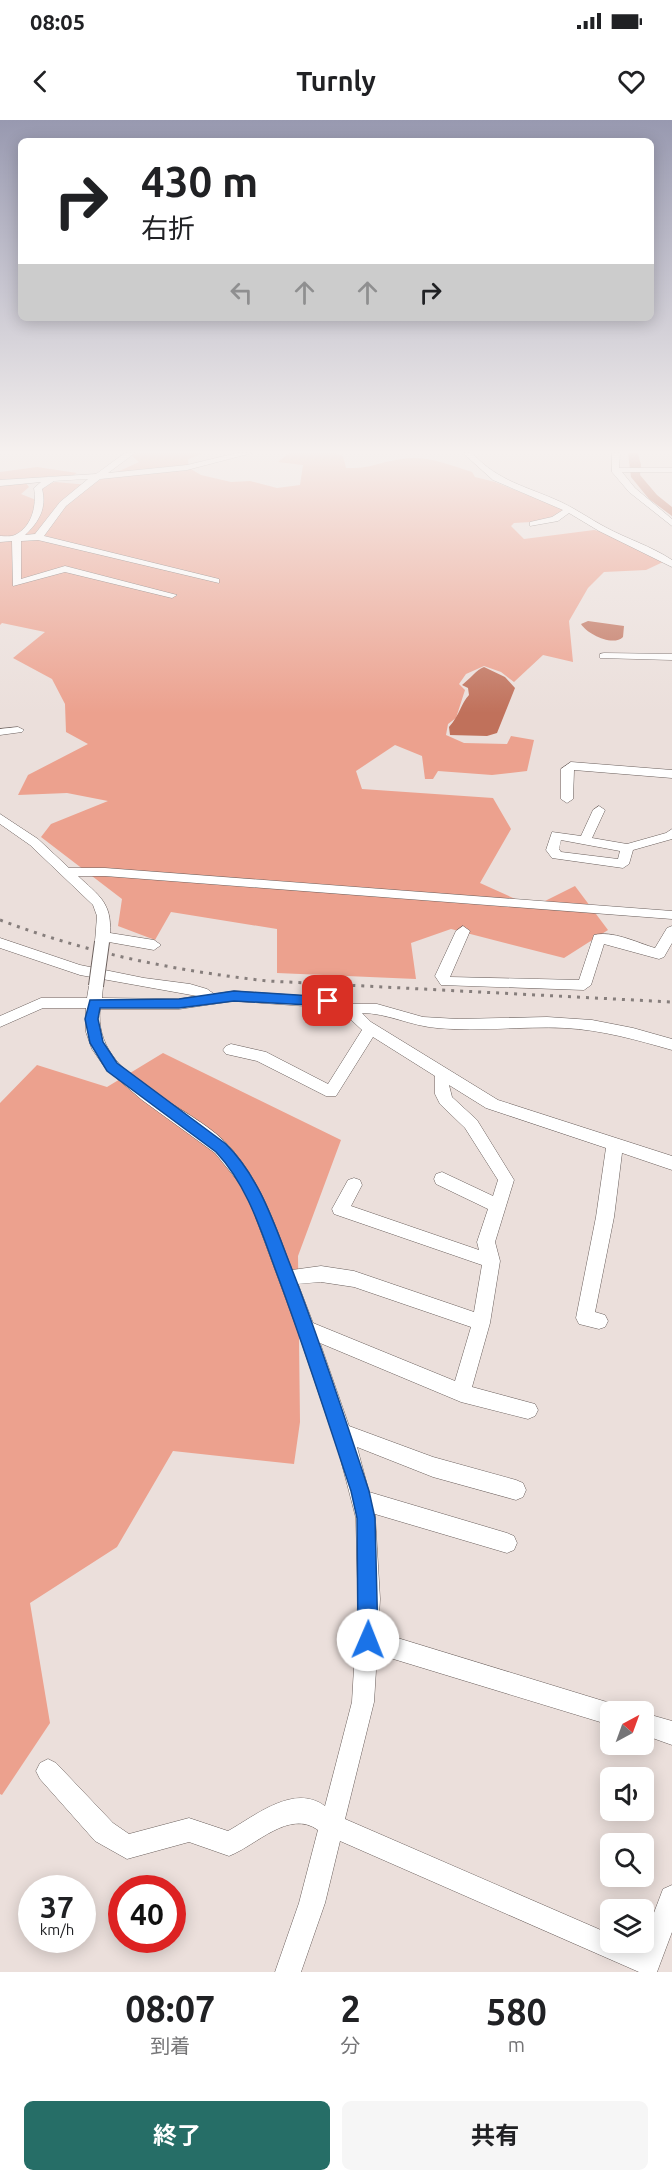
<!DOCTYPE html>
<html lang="ja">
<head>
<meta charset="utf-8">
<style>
  :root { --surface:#fff; --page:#f6f6f6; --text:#202124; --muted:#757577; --accent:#266e67 }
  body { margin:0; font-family:Ubuntu,"Noto Sans JP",sans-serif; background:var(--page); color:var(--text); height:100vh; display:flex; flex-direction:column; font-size:22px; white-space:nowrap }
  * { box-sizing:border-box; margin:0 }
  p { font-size:20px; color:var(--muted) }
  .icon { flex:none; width:33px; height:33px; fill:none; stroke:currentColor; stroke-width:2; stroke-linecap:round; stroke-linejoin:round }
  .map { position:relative; height:1852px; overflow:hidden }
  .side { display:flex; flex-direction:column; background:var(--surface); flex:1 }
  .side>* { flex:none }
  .hud { position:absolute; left:18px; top:18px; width:636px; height:183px; border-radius:9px; box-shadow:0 3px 15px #0003; background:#fff; color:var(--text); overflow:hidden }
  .needle { width:39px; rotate:41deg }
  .tools { position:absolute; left:600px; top:1581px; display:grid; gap:12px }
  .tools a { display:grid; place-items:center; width:54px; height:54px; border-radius:9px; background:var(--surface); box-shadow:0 3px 15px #0003; font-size:30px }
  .speed { position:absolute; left:18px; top:1755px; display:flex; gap:12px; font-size:30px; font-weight:700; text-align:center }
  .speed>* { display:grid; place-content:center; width:78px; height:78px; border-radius:50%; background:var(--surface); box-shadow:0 3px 15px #0003; line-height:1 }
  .speed small { font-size:15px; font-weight:400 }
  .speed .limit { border:9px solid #d22; background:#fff; color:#111 }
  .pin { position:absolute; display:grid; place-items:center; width:51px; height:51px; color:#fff; margin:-26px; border-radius:12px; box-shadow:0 3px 9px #0006 }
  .me { position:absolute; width:66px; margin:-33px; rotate:1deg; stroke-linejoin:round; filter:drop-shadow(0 0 4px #0008) }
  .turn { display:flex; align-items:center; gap:21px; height:126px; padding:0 24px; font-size:27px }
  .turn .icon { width:78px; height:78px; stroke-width:2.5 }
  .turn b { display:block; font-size:42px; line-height:51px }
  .lanes { display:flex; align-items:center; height:57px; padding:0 24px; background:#0003; justify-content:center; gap:30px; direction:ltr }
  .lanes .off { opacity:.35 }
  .eta { display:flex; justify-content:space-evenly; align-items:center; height:102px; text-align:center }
  .eta b { font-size:36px; font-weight:700; line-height:42px }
  .button { display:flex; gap:12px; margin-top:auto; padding:12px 24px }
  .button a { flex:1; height:69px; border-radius:9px; background:var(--accent); color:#fff; font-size:24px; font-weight:700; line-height:69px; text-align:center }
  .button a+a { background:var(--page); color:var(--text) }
  .status { display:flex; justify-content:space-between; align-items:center; height:42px; padding:0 30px; background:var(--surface); direction:ltr }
  .status svg { height:16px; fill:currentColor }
  header { display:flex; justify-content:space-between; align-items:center; height:78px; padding:0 24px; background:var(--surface); font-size:27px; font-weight:700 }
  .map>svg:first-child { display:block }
  .green { fill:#eca18e }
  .water { fill:#c0715b }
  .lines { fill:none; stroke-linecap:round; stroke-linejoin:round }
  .river { fill:#c0715b; fill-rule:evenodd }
  .minor-casing { stroke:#6a5f5c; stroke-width:1 }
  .minor { fill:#fff; fill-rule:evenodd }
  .rail { stroke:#867e7c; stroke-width:3; stroke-dasharray:3 6; stroke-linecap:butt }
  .minor-bridge-casing { stroke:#6a5f5c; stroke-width:16; stroke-linecap:butt }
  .minor-bridge { stroke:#fff; stroke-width:14 }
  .route { fill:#1a73e8; stroke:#114b97; stroke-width:1.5 }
</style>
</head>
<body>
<div class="status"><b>08:05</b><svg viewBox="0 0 49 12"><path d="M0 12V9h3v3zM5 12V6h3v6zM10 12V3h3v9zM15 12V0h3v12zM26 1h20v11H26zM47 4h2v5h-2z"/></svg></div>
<header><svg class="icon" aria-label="back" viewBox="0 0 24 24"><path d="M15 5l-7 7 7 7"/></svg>Turnly<svg class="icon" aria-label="heart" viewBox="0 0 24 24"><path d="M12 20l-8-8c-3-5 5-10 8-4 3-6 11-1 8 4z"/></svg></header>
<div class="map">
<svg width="672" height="1852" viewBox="0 0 672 1852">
  <rect width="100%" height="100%" fill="#ebdfdb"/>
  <!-- green -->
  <path class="green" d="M 128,333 L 204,333 L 188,339 L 189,348 L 201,355 L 231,362 L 250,361 L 277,368 L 300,365 L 303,345 L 278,342 L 289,333 L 336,333 L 343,336 L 346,348 C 371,349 379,342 402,339 C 425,335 450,345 472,352 L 475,357 L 495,362 L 566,390 L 547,401 L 514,403 L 511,406 L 524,419 L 594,410 L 604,412 L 663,442 L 646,450 L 604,452 L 588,468 L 569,501 L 573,542 L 543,535 L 514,562 L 501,552 L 484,546 L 466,554 L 459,564 L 465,570 L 456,598 L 448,604 L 446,615 L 464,623 L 507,624 L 511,616 L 534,620 L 527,651 L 492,655 L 438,651 L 433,659 L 425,659 L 422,636 L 395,625 L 356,651 L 362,669 L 493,678 L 511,709 L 480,763 L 533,787 L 575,766 L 608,810 L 564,838 L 451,809 L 411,823 L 416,859 L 277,853 L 277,809 L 171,792 L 155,820 L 118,806 L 122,779 L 41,717 L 51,704 L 108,681 L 67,673 L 18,675 L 28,655 L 88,624 L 66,612 L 65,584 L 52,559 L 13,538 L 45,512 L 2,503 L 0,505 L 0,352 L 37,347 L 77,353 L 72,356 L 48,356 L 45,359 L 25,362 L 29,367 L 21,374 L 36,380 L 43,378 L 39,371 L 44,366 L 55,362 L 89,365 L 139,342 Z
    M 163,933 L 341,1020 L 298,1136 L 300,1302 L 294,1344 L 173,1331 L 117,1427 L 30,1483 L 50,1603 L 2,1675 L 0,1674 L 0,983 L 37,945 L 107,967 Z"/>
  <!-- water -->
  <path class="water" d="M 588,501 L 624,506 L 623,517 C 613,527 587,514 581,504 Z
    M 484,547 L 505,557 L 515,568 L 497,613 L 487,616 L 450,615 L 449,607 C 460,595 461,583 469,575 L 468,568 L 462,565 C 469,560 477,549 484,547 Z"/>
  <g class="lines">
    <!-- river -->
    <path class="river" d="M 628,333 L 638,333 L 641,345 L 640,355 L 657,375 L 672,387 L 672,396 L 649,379 L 631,357 Z"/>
    <defs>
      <path id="minor" d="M 125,333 L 135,333 L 108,353 L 187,345 L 237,333 L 252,333 L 187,350 L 100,359 L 66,386 L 44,416 L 219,459 L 219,463 L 38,420 L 21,421 L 21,459 L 65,446 L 177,475 L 172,478 L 65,452 L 13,466 L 12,421 L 0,422 L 0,416 C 4,416 11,417 15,415 C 32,407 37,385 34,368 L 41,362 L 0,366 L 0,360 L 96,354 ZM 88,359 L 60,382 L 35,414 L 25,415 C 39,402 47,388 42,369 L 54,361 Z
        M 463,333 L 472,333 C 499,362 526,366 561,382 C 576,389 590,399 605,407 C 627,419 651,426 672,440 L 672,447 L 599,411 L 569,393 L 558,401 L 530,406 L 530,402 L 552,397 L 563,390 L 493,360 Z
        M 612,333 L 620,333 L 619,348 L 672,348 L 672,352 L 622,352 L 635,368 L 672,399 L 672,406 L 629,372 L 612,352 Z
        M 604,533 L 672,534 L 672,540 L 600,538 L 600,534 Z
        M 18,607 L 24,610 L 22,612 L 0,615 L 0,609 Z
        M 571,642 L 672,650 L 672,658 L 574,650 L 573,679 L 567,683 L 561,679 L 561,649 Z
        M 599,686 L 605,690 L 592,718 L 627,724 L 666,713 L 672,709 L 672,719 L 633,730 L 629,744 L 623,748 L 552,738 L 546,730 L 552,712 L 581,716 L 593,690 ZM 561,720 L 620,731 L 618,739 L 561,732 L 559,729 Z
        M 0,694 L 38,719 L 69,748 L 105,748 L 672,791 L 672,799 L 105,756 L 78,756 C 98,775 112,782 110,813 L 154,820 L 161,825 L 154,830 L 109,822 L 102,827 L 95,822 L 97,796 L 93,785 L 30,725 L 0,704 Z
        M 463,806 L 470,811 L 450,857 L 579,860 L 594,815 C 612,810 638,823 655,828 L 667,808 L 672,806 L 672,823 L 664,837 L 659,839 L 604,824 L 591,865 L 584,870 L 441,865 L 435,856 L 456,811 Z
        M 0,818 L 80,845 L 144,858 L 190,864 L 207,869 L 214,874 L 234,871 L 337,878 L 349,884 L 377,884 L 423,897 L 458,899 L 547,897 L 592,900 L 633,908 L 672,919 L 672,930 C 637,920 602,910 565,908 C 522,906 480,912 437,908 C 411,906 387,893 362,893 L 371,902 L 498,980 L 672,1036 L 672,1050 L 622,1033 L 614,1097 L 595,1192 L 605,1195 L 608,1201 L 605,1207 L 599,1209 L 579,1204 L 576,1198 L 596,1097 L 606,1028 L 486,988 L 449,965 L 452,977 L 477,1000 L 514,1060 L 495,1122 L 500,1141 L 490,1203 L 472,1267 L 535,1284 L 538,1290 L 535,1296 L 528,1299 L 461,1282 L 320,1223 L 349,1306 L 433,1337 L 516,1360 L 523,1363 L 526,1370 L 523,1377 L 516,1380 L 433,1357 L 357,1327 L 369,1372 L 507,1413 L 514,1416 L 517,1423 L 514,1430 L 507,1433 L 375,1394 L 380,1479 L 378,1512 L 610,1583 L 618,1586 L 620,1592 L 610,1592 L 610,1605 L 377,1534 L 374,1582 L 345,1699 L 610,1814 L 610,1822 L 631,1822 L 641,1827 L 663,1769 L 672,1765 L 672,1812 L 657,1852 L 639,1852 L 340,1721 L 325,1783 L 301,1852 L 275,1852 L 299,1783 L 318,1710 C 289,1689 257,1725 229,1736 L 189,1722 L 127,1739 L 95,1721 L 40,1659 L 36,1651 L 40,1643 L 48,1639 L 56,1643 L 113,1703 L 129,1714 L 189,1698 L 228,1711 C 255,1696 294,1663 325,1686 L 352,1582 L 358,1479 L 356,1398 L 339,1333 L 297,1209 L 253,1090 L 241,1065 L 215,1033 L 142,980 L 106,949 L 92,929 L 86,912 L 86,888 L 43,888 L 0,907 L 0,896 L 41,878 L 87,878 L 89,866 L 96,861 L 103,866 L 102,878 L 179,879 L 197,876 L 80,855 L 0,828 ZM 234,881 L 334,888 L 347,896 L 362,910 L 328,964 L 266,932 L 231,924 L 226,926 L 223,930 L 226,934 L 257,941 L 326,976 L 336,976 L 373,917 L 435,956 L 435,974 L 440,984 L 465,1008 L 498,1060 L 493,1076 L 442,1052 L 436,1054 L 434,1059 L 436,1064 L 488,1089 L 477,1122 L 479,1130 L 351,1086 L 362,1065 L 360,1060 L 354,1058 L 348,1060 L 332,1089 L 334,1094 L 482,1145 L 474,1192 L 354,1151 L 321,1146 L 292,1150 C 275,1105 261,1061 228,1025 C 189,982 93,960 100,889 L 179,889 ZM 321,1162 L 354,1167 L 471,1207 L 455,1261 L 313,1203 L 298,1164 Z
        M 644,1593 L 672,1601 L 672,1625 L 644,1615 Z"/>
    </defs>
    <!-- minor casing -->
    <use href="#minor" class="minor-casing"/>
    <!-- minor -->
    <use href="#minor" class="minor"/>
    <!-- rail -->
    <path class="rail" d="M 0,800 C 87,833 176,851 268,861 L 672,882"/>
    <defs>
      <path id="minor-bridge" d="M 96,866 L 102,822"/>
    </defs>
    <!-- minor-bridge casing -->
    <use href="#minor-bridge" class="minor-bridge-casing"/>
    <!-- minor-bridge -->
    <use href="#minor-bridge" class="minor-bridge"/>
  </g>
  <!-- sky -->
  <linearGradient id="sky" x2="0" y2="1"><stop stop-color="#9899b0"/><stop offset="0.56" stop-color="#f6f1ef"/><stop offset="1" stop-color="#f6f1ef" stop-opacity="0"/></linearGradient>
  <rect width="672" height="593" fill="url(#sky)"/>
  <!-- route -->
  <path class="route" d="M 234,871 L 328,877 L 334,881 L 328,886 L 234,881 L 179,888 L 100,888 L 98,899 L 103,922 L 117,943 L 226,1024 C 261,1059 275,1107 293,1152 C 321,1224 345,1298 369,1371 L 375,1398 L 378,1520 L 375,1527 L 368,1530 L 361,1527 L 358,1520 L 357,1398 L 351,1371 C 327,1299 304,1226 277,1154 C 261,1111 248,1066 216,1032 L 107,951 L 90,923 L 85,899 L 90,880 L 179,879 Z"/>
</svg>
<div class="tools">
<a><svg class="needle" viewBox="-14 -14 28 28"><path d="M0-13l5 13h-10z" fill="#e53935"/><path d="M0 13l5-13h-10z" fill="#757577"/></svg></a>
<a><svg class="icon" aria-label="sound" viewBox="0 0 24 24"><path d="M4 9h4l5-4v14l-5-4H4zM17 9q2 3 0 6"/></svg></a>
<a><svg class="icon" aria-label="search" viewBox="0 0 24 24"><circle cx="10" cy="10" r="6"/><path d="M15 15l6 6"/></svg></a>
<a><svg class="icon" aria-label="layers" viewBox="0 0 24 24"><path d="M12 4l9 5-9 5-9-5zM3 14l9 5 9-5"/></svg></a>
</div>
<div class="speed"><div>37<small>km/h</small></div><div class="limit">40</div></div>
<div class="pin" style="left:328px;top:881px;background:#d93025"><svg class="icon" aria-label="arrive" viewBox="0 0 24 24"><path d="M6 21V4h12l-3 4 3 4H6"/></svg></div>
<svg class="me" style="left:368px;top:1520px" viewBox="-20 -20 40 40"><circle r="19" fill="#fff"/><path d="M0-13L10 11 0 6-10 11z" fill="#1a73e8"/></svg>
<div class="hud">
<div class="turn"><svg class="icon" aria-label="right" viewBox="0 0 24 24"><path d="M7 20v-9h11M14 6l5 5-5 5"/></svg><div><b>430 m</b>右折</div></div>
<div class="lanes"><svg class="icon off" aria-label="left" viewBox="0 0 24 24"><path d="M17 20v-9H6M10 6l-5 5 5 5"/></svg><svg class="icon off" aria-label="ahead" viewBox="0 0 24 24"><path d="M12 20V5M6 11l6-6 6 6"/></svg><svg class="icon off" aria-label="ahead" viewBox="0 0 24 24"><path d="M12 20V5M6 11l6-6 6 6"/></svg><svg class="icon" aria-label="right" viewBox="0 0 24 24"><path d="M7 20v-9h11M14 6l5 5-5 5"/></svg></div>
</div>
</div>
<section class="side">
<div class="eta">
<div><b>08:07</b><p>到着</p></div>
<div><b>2</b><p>分</p></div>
<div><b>580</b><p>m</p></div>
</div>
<div class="button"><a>終了</a><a>共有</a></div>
</section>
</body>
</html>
